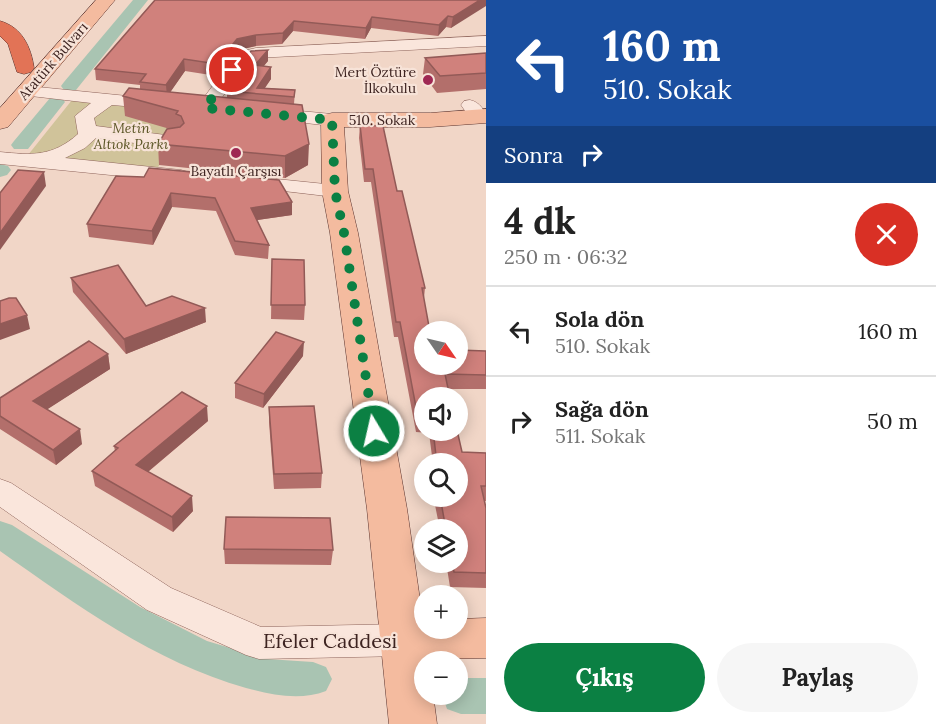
<!DOCTYPE html>
<html lang="tr">
<head>
<meta charset="utf-8">
<style>
  :root { --surface:#fff; --page:#f6f6f6; --text:#222; --muted:#767676; --line:#e0e0e0; --accent:#0b8043 }
  body { margin:0; font-family:Lora,serif; background:var(--page); color:var(--text); height:100vh; display:flex; flex-direction:column; font-size:22px; white-space:nowrap }
  * { box-sizing:border-box; margin:0 }
  p { font-size:20px; color:var(--muted) }
  .icon { flex:none; width:33px; height:33px; fill:none; stroke:currentColor; stroke-width:2; stroke-linecap:round; stroke-linejoin:round }
  .map { position:relative; flex:1; overflow:hidden }
  .drawer { display:flex; flex-direction:column; background:var(--surface); width:450px }
  .drawer>* { flex:none }
  .hud { background:#1a4fa0; color:#fff; overflow:hidden }
  .needle { width:39px; rotate:124deg }
  .buttons { position:absolute; left:414px; top:321px; display:grid; gap:12px }
  .buttons a { display:grid; place-items:center; width:54px; height:54px; border-radius:50%; background:var(--surface); box-shadow:0 3px 15px #0003; font-size:30px }
  .pin { position:absolute; display:grid; place-items:center; width:51px; height:51px; color:#fff; margin:-26px; border:3px solid #fff; border-radius:50%; box-shadow:0 2px 6px #0007 }
  .me { position:absolute; width:66px; margin:-33px; rotate:351deg; stroke-linejoin:round; filter:drop-shadow(0 0 4px #0008) }
  .turn { display:flex; align-items:center; gap:21px; height:126px; padding:0 18px; font-size:27px }
  .turn .icon { width:78px; height:78px; stroke-width:2.5 }
  .turn b { display:block; font-size:42px; line-height:51px }
  .then { display:flex; align-items:center; height:57px; padding:0 18px; background:#0003; gap:12px; font-size:22px }
  .round { display:grid; place-items:center; flex:none; width:63px; height:63px; border-radius:32px; background:var(--page) }
  .summary { display:flex; align-items:center; justify-content:space-between; height:102px; padding:0 18px }
  h1 { font-size:36px; font-weight:800; line-height:45px }
  .action { display:flex; gap:12px; margin-top:auto; padding:12px 18px }
  .action a { flex:1; height:69px; border-radius:36px; background:var(--accent); color:#fff; font-size:24px; font-weight:800; line-height:69px; text-align:center }
  .action a+a { background:var(--page); color:var(--text) }
  ul { padding:0; list-style:none }
  li { display:flex; align-items:center; gap:18px; height:90px; padding:0 18px; border-top:2px solid var(--line) }
  li div { flex:1 }
  li b { display:block; font-size:22px }
  li em { font-style:normal }
  main { display:flex; flex:1; min-height:0 }
  .map>svg:first-child { display:block }
  .green { fill:#d0c39a }
  .lines { fill:none; stroke-linecap:round; stroke-linejoin:round }
  .canal { fill:#a9c4b2; fill-rule:evenodd }
  .minor-casing { stroke:#8e645b; stroke-width:1 }
  .major-casing { stroke:#5c342f; stroke-width:1 }
  .highway-casing { stroke:#5c342f; stroke-width:1 }
  .minor { fill:#fae6dc; fill-rule:evenodd }
  .major { fill:#f4bb9f; fill-rule:evenodd }
  .highway { fill:#e27356; fill-rule:evenodd }
  .wall { fill:#b36f6b }
  .shaded-wall { fill:#925a57 }
  .building { fill:#d0817c; stroke:#925a57; stroke-width:1.5 }
  .route { stroke:#0b8043; stroke-width:10; stroke-dasharray:0 18 }
  .poi-dot { fill:#9f2853; stroke:#f7e3d8; stroke-width:2 }
  .labels { text-anchor:middle; dominant-baseline:central; stroke-width:4.5; stroke-linejoin:round; paint-order:stroke }
  .far-street-label { font-size:14px; fill:#3d2320; stroke:#f7e3d8 }
  .far-poi-label { font-size:14px; fill:#3d2320; stroke:#f7e3d8; text-anchor:end }
  .far-park-label { font-size:14px; font-style:italic; fill:#5b5525; stroke:#f7e3d8 }
  .near-street-label { font-size:20px; fill:#3d2320; stroke:#f7e3d8 }
</style>
</head>
<body>
<main>
<div class="map">
<svg width="486" height="724" viewBox="0 0 486 724">
  <rect width="100%" height="100%" fill="#f1d6c7"/>
  <!-- green -->
  <path class="green" d="M 76,95 L 194,107 L 154,174 L 24,160 Z"/>
  <g class="lines">
    <!-- canal -->
    <path class="canal" d="M 133,0 L 148,0 L 76,90 L 64,90 L 61,86 L 64,82 Z
      M 56,97 L 62,98 L 65,102 L 28,149 L 14,149 L 11,145 L 14,141 L 50,98 Z
      M 0,164 L 8,166 L 11,170 L 7,175 L 0,177 Z
      M 0,521 L 12,525 L 140,607 L 207,641 L 267,659 L 313,662 L 326,667 L 332,679 L 326,691 C 300,701 272,695 246,688 C 154,662 77,605 0,551 Z
      M 461,678 L 486,678 L 486,714 L 461,714 L 447,709 L 442,694 L 458,694 L 458,679 Z"/>
    <defs>
      <path id="minor" d="M 486,36 L 486,46 L 256,58 L 250,60 L 211,112 L 199,112 L 196,108 L 238,52 L 256,48 Z
        M 28,86 L 167,100 L 170,104 L 167,108 L 161,109 L 112,105 L 94,118 L 96,126 L 173,136 L 180,138 L 183,142 L 180,146 L 173,148 L 96,138 L 85,148 L 65,158 L 181,170 L 188,172 L 191,176 L 188,180 L 181,182 L 0,164 L 0,152 C 32,155 52,157 78,134 L 75,116 L 91,103 L 22,95 L 19,91 L 22,87 Z
        M 470,100 C 480,102 486,111 486,121 L 472,121 L 461,105 L 464,101 Z
        M 268,108 L 332,114 L 339,116 L 341,120 L 339,124 L 332,126 L 261,118 L 259,114 L 261,110 Z
        M 247,176 L 335,185 L 342,187 L 346,191 L 342,195 L 335,197 L 240,186 L 237,182 L 240,178 Z
        M 0,479 L 11,483 L 171,588 L 261,627 L 403,624 L 416,629 L 421,640 L 416,651 L 403,656 L 259,659 L 246,655 L 147,610 L 0,507 Z"/>
      <path id="major" d="M 96,0 L 115,0 L 8,127 L 0,129 L 0,108 Z
        M 486,109 L 486,123 L 430,127 L 344,127 L 348,191 L 358,233 L 407,509 L 424,628 L 458,628 L 458,619 L 486,618 L 486,658 L 428,659 L 428,662 L 424,662 L 424,694 L 433,694 L 437,724 L 389,724 L 367,509 L 330,233 L 322,191 L 321,120 L 324,115 L 332,113 L 430,113 Z"/>
      <path id="highway" d="M 0,21 C 22,27 31,47 34,68 L 31,72 L 24,74 L 17,72 L 8,44 L 0,36 Z"/>
    </defs>
    <!-- minor casing -->
    <use href="#minor" class="minor-casing"/>
    <!-- major casing -->
    <use href="#major" class="major-casing"/>
    <!-- highway casing -->
    <use href="#highway" class="highway-casing"/>
    <!-- minor -->
    <use href="#minor" class="minor"/>
    <!-- major -->
    <use href="#major" class="major"/>
    <!-- highway -->
    <use href="#highway" class="highway"/>
  </g>
  <!-- wall -->
  <path class="wall" d="M 155,0 L 486,0 L 451,28 L 446,27 L 438,36 L 371,28 L 365,39 L 293,31 L 282,44 L 256,46 L 238,50 L 217,76 L 185,71 L 170,92 L 227,98 L 227,91 L 239,75 L 239,67 L 268,61 L 263,66 L 271,79 L 264,88 L 295,90 L 294,104 L 308,165 L 285,178 L 159,165 L 158,144 L 170,129 L 125,116 L 123,96 L 140,89 L 140,85 L 96,80 L 95,69 Z
    M 486,53 L 486,89 L 437,93 L 423,74 L 425,58 Z
    M 360,125 L 397,191 L 425,288 L 424,298 L 424,364 L 486,351 L 486,389 L 448,389 L 424,398 L 424,430 L 457,430 L 462,452 L 486,453 L 486,501 L 484,501 L 486,508 L 486,588 L 450,587 L 446,562 L 458,562 L 458,530 L 440,530 L 435,505 L 437,496 L 458,496 L 458,464 L 433,464 L 429,433 L 416,432 L 398,337 L 394,337 L 371,182 L 364,182 L 359,138 Z
    M 116,176 L 292,202 L 292,215 L 257,220 L 269,245 L 268,259 L 235,255 L 216,211 L 172,207 L 153,245 L 89,237 L 87,224 Z
    M 272,259 L 305,305 L 304,320 L 271,319 Z
    M 71,278 L 146,306 L 206,322 L 126,354 L 73,292 Z
    M 108,354 L 110,369 L 47,409 L 82,444 L 56,465 L 0,429 L 0,398 Z
    M 303,356 L 263,408 L 235,398 L 235,383 Z
    M 269,407 L 322,473 L 321,488 L 274,489 L 269,422 Z
    M 208,421 L 148,472 L 193,511 L 173,532 L 95,486 L 92,471 L 115,451 L 114,446 Z
    M 224,549 L 333,550 L 331,565 L 225,564 Z"/>
  <!-- shaded-wall -->
  <path class="shaded-wall" d="M 480,0 L 486,0 L 486,6 L 451,28 L 453,17 Z
    M 448,16 L 446,27 L 438,36 L 439,25 Z
    M 372,17 L 371,28 L 365,39 L 366,28 Z
    M 294,21 L 293,31 L 282,44 L 283,33 Z
    M 256,35 L 256,46 L 238,50 L 217,76 L 217,64 L 237,39 Z
    M 268,50 L 268,61 L 255,77 L 255,65 Z
    M 184,59 L 185,71 L 167,97 L 166,85 Z
    M 271,67 L 271,79 L 261,94 L 257,88 Z
    M 309,144 L 308,165 L 285,178 L 285,156 Z
    M 44,172 L 46,186 L 0,250 L 0,233 Z
    M 171,193 L 172,207 L 153,245 L 152,231 Z
    M 292,202 L 292,215 L 251,221 L 251,208 Z
    M 205,308 L 206,322 L 126,354 L 124,339 Z
    M 27,315 L 30,329 L 0,340 L 0,324 Z
    M 304,342 L 303,356 L 263,408 L 264,394 Z
    M 108,354 L 110,369 L 37,416 L 33,401 Z
    M 207,406 L 208,421 L 138,480 L 136,465 Z
    M 80,429 L 82,444 L 56,465 L 53,450 Z
    M 192,496 L 193,511 L 173,532 L 172,517 Z"/>
  <!-- building -->
  <path class="building" d="M 155,0 L 480,0 L 453,17 L 448,16 L 439,25 L 372,17 L 366,28 L 294,21 L 283,33 L 256,35 L 237,39 L 217,64 L 184,59 L 166,85 L 140,82 L 146,74 L 95,69 Z
    M 268,50 L 255,65 L 271,67 L 257,88 L 295,90 L 294,97 L 227,91 L 244,68 L 239,67 L 251,51 Z
    M 486,53 L 486,73 L 440,76 L 425,58 Z
    M 129,88 L 302,105 L 309,144 L 285,156 L 158,144 L 167,129 L 180,127 L 184,123 L 181,116 L 176,114 L 178,111 L 123,96 Z
    M 360,125 L 383,126 L 397,191 L 402,191 L 425,288 L 422,288 L 430,332 L 424,332 L 424,364 L 458,364 L 458,350 L 486,351 L 486,375 L 445,374 L 450,398 L 424,398 L 424,418 L 418,418 L 400,322 L 396,322 L 373,169 L 365,169 Z
    M 149,168 L 279,180 L 292,202 L 251,208 L 269,245 L 235,241 L 215,198 L 171,193 L 152,231 L 87,224 L 116,176 L 144,177 Z
    M 18,170 L 44,172 L 0,233 L 0,193 Z
    M 272,259 L 304,260 L 305,305 L 271,305 Z
    M 118,265 L 146,306 L 172,296 L 205,308 L 124,339 L 71,278 Z
    M 9,298 L 16,298 L 27,315 L 0,324 L 0,301 Z
    M 276,332 L 304,342 L 264,394 L 235,383 Z
    M 89,341 L 108,354 L 33,401 L 80,429 L 53,450 L 0,416 L 0,398 Z
    M 182,392 L 207,406 L 136,465 L 192,496 L 172,517 L 92,471 L 118,448 L 114,446 Z
    M 314,406 L 322,473 L 274,474 L 269,407 Z
    M 433,430 L 457,430 L 462,452 L 486,453 L 486,486 L 481,486 L 486,508 L 486,573 L 454,572 L 452,562 L 458,562 L 458,530 L 446,530 L 440,496 L 458,496 L 458,464 L 437,464 Z
    M 226,517 L 330,518 L 333,550 L 224,549 Z"/>
  <g class="lines">
    <!-- route -->
    <path class="route" d="M 232,70 L 205,108 L 332,120 L 335,191 L 344,233 L 374,431"/>
  </g>
  <!-- markers -->
  <g class="poi-dot">
    <circle cx="428" cy="80" r="6"/>
    <circle cx="236" cy="153" r="6"/>
  </g>
  <g class="labels">
    <!-- far-street labels -->
    <g class="far-street-label">
      <text transform="translate(53 61) rotate(-49)">Atatürk Bulvarı</text>
      <text x="382" y="120">510. Sokak</text>
    </g>
    <!-- far-poi labels -->
    <g class="far-poi-label">
      <text x="416" y="72">Mert Öztüre<tspan x="416" dy="16">İlkokulu</tspan></text>
      <text x="236" y="171" text-anchor="middle">Bayatlı Çarşısı</text>
    </g>
    <!-- far-park labels -->
    <g class="far-park-label">
      <text x="131" y="128">Metin<tspan x="131" dy="16">Altıok Parkı</tspan></text>
    </g>
    <!-- near-street labels -->
    <g class="near-street-label">
      <text x="330" y="640">Efeler Caddesi</text>
    </g>
  </g>
</svg>
<div class="buttons">
<a><svg class="needle" viewBox="-14 -14 28 28"><path d="M0-13l5 13h-10z" fill="#e53935"/><path d="M0 13l5-13h-10z" fill="#767676"/></svg></a>
<a><svg class="icon" aria-label="sound" viewBox="0 0 24 24"><path d="M4 9h4l5-4v14l-5-4H4zM17 9q2 3 0 6"/></svg></a>
<a><svg class="icon" aria-label="search" viewBox="0 0 24 24"><circle cx="10" cy="10" r="6"/><path d="M15 15l6 6"/></svg></a>
<a><svg class="icon" aria-label="layers" viewBox="0 0 24 24"><path d="M12 4l9 5-9 5-9-5zM3 14l9 5 9-5"/></svg></a>
<a>+</a>
<a>−</a>
</div>
<div class="pin" style="left:232px;top:70px;background:#d93025"><svg class="icon" aria-label="arrive" viewBox="0 0 24 24"><path d="M6 21V4h12l-3 4 3 4H6"/></svg></div>
<svg class="me" style="left:374px;top:431px" viewBox="-20 -20 40 40"><circle r="17" fill="#0b8043" stroke="#fff" stroke-width="3"/><path d="M0-11L8 9 0 5-8 9z" fill="#fff"/></svg>
</div>
<section class="drawer">
<div class="hud">
<div class="turn"><svg class="icon" aria-label="left" viewBox="0 0 24 24"><path d="M17 20v-9H6M10 6l-5 5 5 5"/></svg><div><b>160 m</b>510. Sokak</div></div>
<div class="then">Sonra<svg class="icon" aria-label="right" viewBox="0 0 24 24"><path d="M7 20v-9h11M14 6l5 5-5 5"/></svg></div>
</div>
<div class="summary"><div><h1>4 dk</h1><p>250 m · 06:32</p></div><a class="round" style="background:#d93025;color:#fff"><svg class="icon" aria-label="close" viewBox="0 0 24 24"><path d="M6 6l12 12M18 6L6 18"/></svg></a></div>
<ul>
<li><svg class="icon" aria-label="left" viewBox="0 0 24 24"><path d="M17 20v-9H6M10 6l-5 5 5 5"/></svg><div><b>Sola dön</b><p>510. Sokak</p></div><em>160 m</em></li>
<li><svg class="icon" aria-label="right" viewBox="0 0 24 24"><path d="M7 20v-9h11M14 6l5 5-5 5"/></svg><div><b>Sağa dön</b><p>511. Sokak</p></div><em>50 m</em></li>
</ul>
<div class="action"><a>Çıkış</a><a>Paylaş</a></div>
</section>
</main>
</body>
</html>
